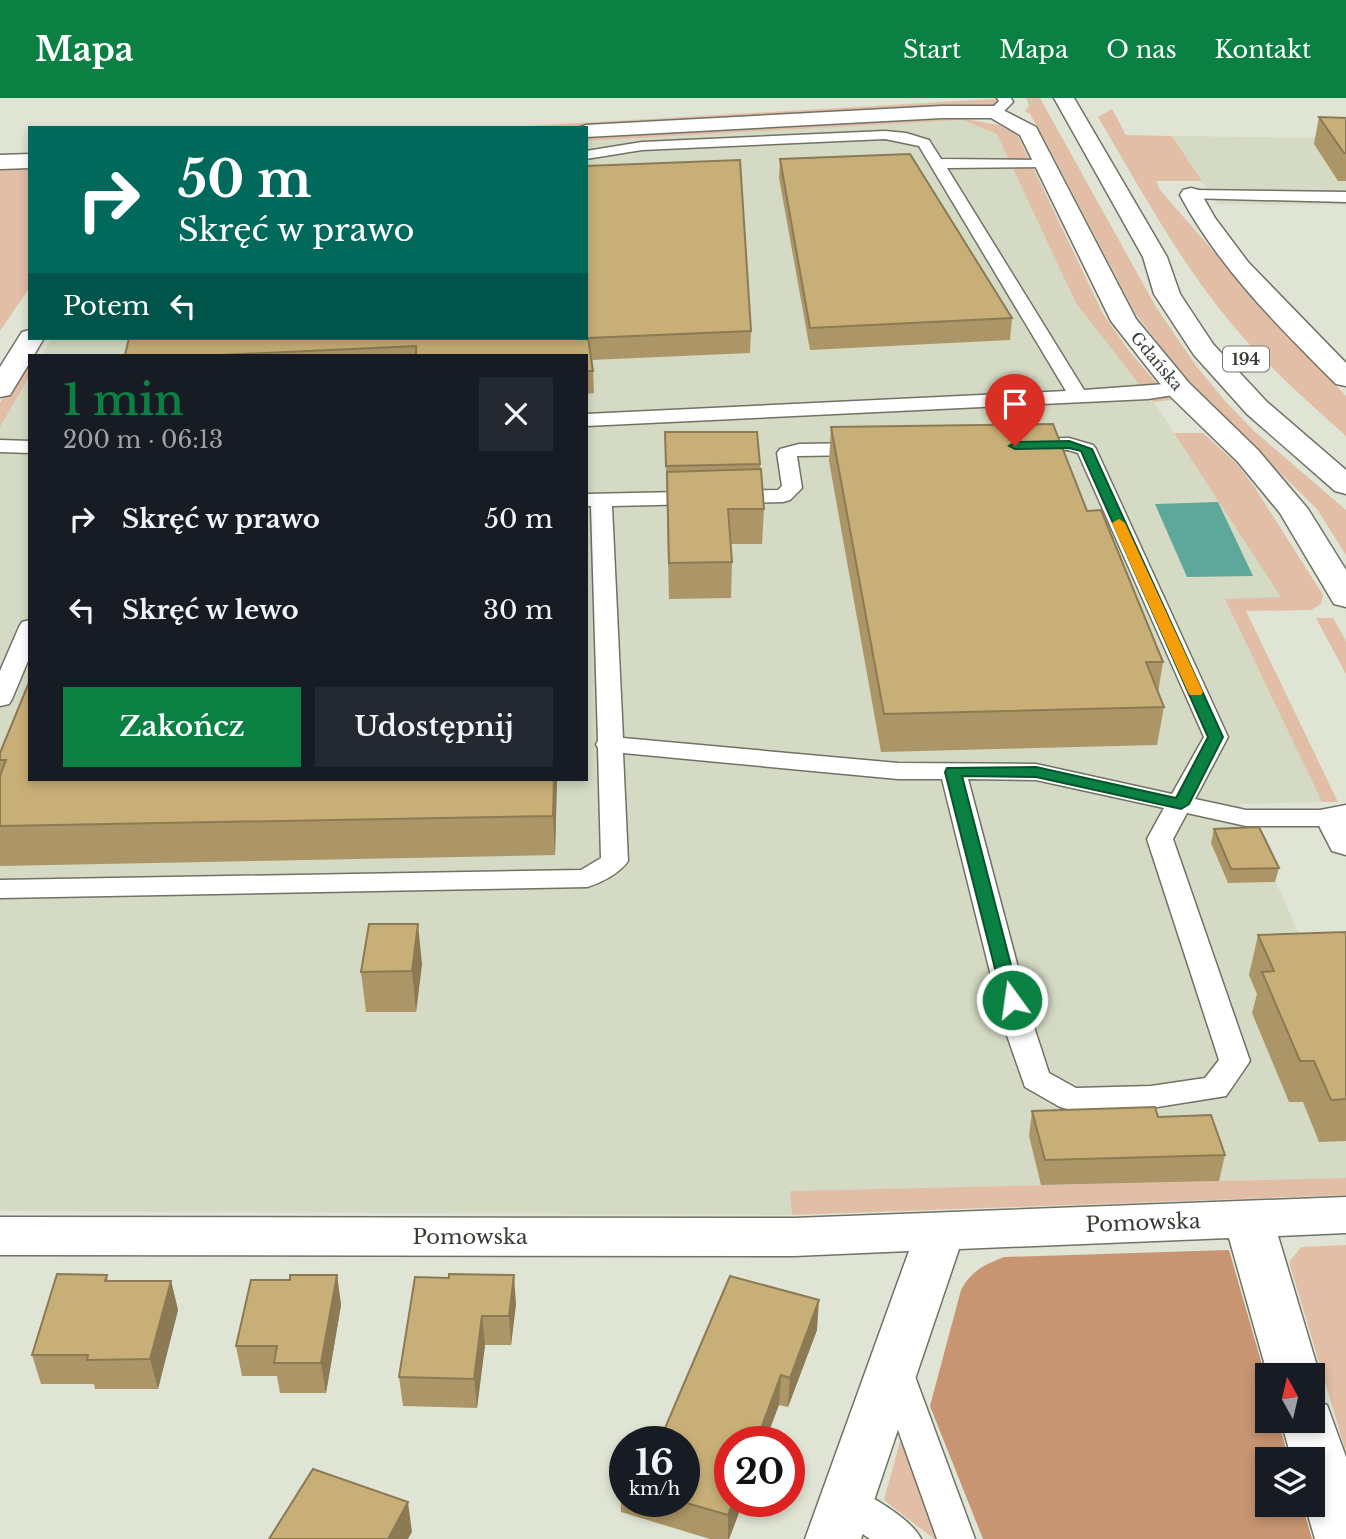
<!DOCTYPE html>
<html lang="pl">
<head>
<meta charset="utf-8">
<style>
  :root { --surface:#171b24; --page:#242831; --text:#f1f3f6; --muted:#9ea1a6; --accent:#0b8043 }
  body { margin:0; font-family:"Libre Baskerville",serif; background:var(--page); color:var(--text); height:100vh; display:flex; flex-direction:column; font-size:26px; white-space:nowrap }
  * { box-sizing:border-box; margin:0 }
  p { font-size:23px; color:var(--muted) }
  .icon { flex:none; width:38px; height:38px; fill:none; stroke:currentColor; stroke-width:2; stroke-linecap:round; stroke-linejoin:round }
  .map { position:relative; flex:1; overflow:hidden }
  .side { position:absolute; left:28px; top:256px; width:560px; height:427px; display:flex; flex-direction:column; background:var(--surface); border-radius:0px; box-shadow:0 4px 10px #0003 }
  .side>* { flex:none }
  .banner { position:absolute; left:28px; top:28px; width:560px; height:214px; border-radius:0px; box-shadow:0 4px 10px #0003; background:#00695c; color:#fff; overflow:hidden }
  .needle { width:46px; rotate:352deg }
  .tools { position:absolute; left:1255px; top:1265px; display:grid; gap:14px }
  .tools a { display:grid; place-items:center; width:70px; height:70px; border-radius:0px; background:var(--surface); box-shadow:0 4px 10px #0003; font-size:35px }
  .speed { position:absolute; left:609px; top:1328px; display:flex; gap:14px; font-size:35px; font-weight:700; text-align:center }
  .speed>* { display:grid; place-content:center; width:91px; height:91px; border-radius:50%; background:var(--surface); box-shadow:0 4px 10px #0003; line-height:1 }
  .speed small { font-size:18px; font-weight:400 }
  .speed .limit { border:10px solid #d22; background:#fff; color:#111 }
  .pin { position:absolute; display:grid; place-items:center; width:60px; height:60px; color:#fff; margin:-72px -30px; border-radius:50% 50% 50% 0; rotate:-45deg; box-shadow:0 0 7px #0007 }
  .pin .icon { rotate:45deg }
  .me { position:absolute; width:77px; margin:-38px; rotate:346deg; stroke-linejoin:round; filter:drop-shadow(0 0 5px #0008) }
  .turn { display:flex; align-items:center; gap:24px; height:147px; padding:0 35px; font-size:32px }
  .turn .icon { width:91px; height:91px; stroke-width:2.5 }
  .turn b { display:block; font-size:49px; line-height:60px }
  .then { display:flex; align-items:center; height:66px; padding:0 35px; background:#0003; gap:14px; font-size:26px }
  .round { display:grid; place-items:center; flex:none; width:74px; height:74px; border-radius:0px; background:var(--page) }
  .summary { display:flex; align-items:center; justify-content:space-between; height:119px; padding:0 35px }
  h1 { font-size:42px; font-weight:600; line-height:52px; color:var(--accent) }
  .button { display:flex; gap:14px; margin-top:auto; padding:14px 35px }
  .button a { flex:1; height:80px; border-radius:0px; background:var(--accent); color:#fff; font-size:28px; font-weight:600; line-height:80px; text-align:center }
  .button a+a { background:var(--page); color:var(--text) }
  ul { padding:0; list-style:none }
  li { display:flex; align-items:center; gap:21px; height:91px; padding:0 35px }
  li div { flex:1 }
  li b { display:block; font-size:26px }
  li em { font-style:normal }
  header { display:flex; align-items:center; gap:42px; box-sizing:border-box; height:98px; padding:0 35px; background:var(--accent); color:#fff }
  header strong { font-size:33px }
  nav { display:flex; gap:38px; margin-inline-start:auto; font-size:24px }
  .map>svg:first-child { display:block }
  .built { fill:#d4dac3 }
  .green { fill:#e2bea7 }
  .forest { fill:#c89572 }
  .water { fill:#5da89b }
  .lines { fill:none; stroke-linecap:round; stroke-linejoin:round }
  .service-casing { stroke:#6f7265; stroke-width:3 }
  .minor-casing { stroke:#6f7265; stroke-width:3 }
  .primary-casing { stroke:#6f7265; stroke-width:3 }
  .service { fill:#fff; fill-rule:evenodd }
  .minor { fill:#fff; fill-rule:evenodd }
  .primary { fill:#fff; fill-rule:evenodd }
  .wall { fill:#ac9667 }
  .shaded-wall { fill:#8c7a54 }
  .building { fill:#c8af78; stroke:#8c7a54; stroke-width:2 }
  .route { fill:#0b8043; stroke:#07532c; stroke-width:2 }
  .slow { fill:#f59e0b }
  .labels { text-anchor:middle; dominant-baseline:central; stroke-width:6; stroke-linejoin:round; paint-order:stroke }
  .shield { fill:#fff; stroke:#747672; stroke-width:2 }
  .shield-label { font-size:16px; font-weight:bold; fill:#393b35 }
  .far-street-label { font-size:16px; fill:#393b35; stroke:#fff }
  .near-street-label { font-size:21px; fill:#393b35; stroke:#fff }
</style>
</head>
<body>
<header>
<strong>Mapa</strong>
<nav><a>Start</a><a>Mapa</a><a>O nas</a><a>Kontakt</a></nav>
</header>
<div class="map">
<svg width="1346" height="1441" viewBox="0 0 1346 1441">
  <rect width="100%" height="100%" fill="#e0e4d4"/>
  <!-- built -->
  <path class="built" d="M 964,22 L 998,36 L 1148,295 L 1282,500 L 1226,501 L 1322,704 L 1240,706 L 1317,875 L 1346,889 L 1346,1080 L 791,1093 L 792,1117 L 0,1113 L 0,329 L 30,278 L 30,681 L 586,681 L 586,257 L 42,257 L 52,240 L 586,240 L 586,43 Z
    M 1172,38 L 1346,40 L 1346,107 L 1217,106 Z"/>
  <!-- green -->
  <path class="green" d="M 1011,0 L 1006,8 L 580,30 L 495,30 Z
    M 1026,0 L 1040,0 L 1156,209 L 1197,269 L 1226,304 L 1254,333 L 1346,412 L 1346,457 L 1317,411 L 1188,284 L 1135,215 L 1047,46 L 1030,16 L 1025,13 L 1029,8 Z
    M 1112,11 L 1126,37 L 1172,38 L 1202,83 L 1156,83 L 1160,92 L 1256,202 L 1346,298 L 1346,338 C 1301,298 1255,257 1218,209 C 1172,150 1136,83 1098,19 Z
    M 948,18 L 999,27 L 1017,36 L 1103,216 L 1129,253 L 1171,302 L 1153,304 L 1076,205 L 997,36 L 963,22 L 586,43 L 586,37 Z
    M 30,67 L 30,189 L 0,233 L 0,68 Z
    M 30,258 L 30,278 L 0,329 L 0,305 Z
    M 1174,335 L 1203,335 L 1237,366 L 1255,390 L 1323,497 L 1321,506 L 1311,512 L 1246,513 L 1338,704 L 1322,704 L 1225,501 L 1281,499 Z
    M 1316,520 L 1333,520 L 1346,543 L 1346,576 Z
    M 1346,1080 L 1346,1097 L 792,1117 L 790,1093 Z
    M 1346,1147 L 1346,1354 L 1289,1164 L 1301,1149 Z
    M 903,1332 L 947,1441 L 934,1441 L 884,1402 Z"/>
  <!-- forest -->
  <path class="forest" d="M 1229,1152 L 1267,1284 L 1267,1323 L 1278,1323 L 1289,1361 L 1267,1362 L 1267,1407 L 1302,1407 L 1312,1441 L 983,1441 L 930,1308 L 961,1192 C 972,1172 984,1167 1004,1159 Z"/>
  <!-- water -->
  <path class="water" d="M 1218,404 L 1253,478 L 1187,479 L 1155,406 Z"/>
  <g class="lines">
    <defs>
      <path id="service" d="M 997,0 L 1011,0 L 1013,4 L 1000,17 L 990,17 L 988,14 L 999,3 Z
        M 885,33 L 906,35 L 929,42 L 941,61 L 1050,62 L 1052,65 L 1050,68 L 1045,69 L 947,70 L 1084,292 L 1179,285 L 1186,287 L 1188,291 L 1186,295 L 1148,301 L 586,328 L 586,316 L 1066,293 L 919,48 L 885,41 L 642,52 L 586,61 L 586,53 L 642,44 Z
        M 1191,92 L 1346,94 L 1346,104 L 1186,100 L 1183,97 Z
        M 1069,340 L 1093,347 L 1096,351 L 1228,639 L 1195,701 L 1246,712 L 1334,712 L 1343,714 L 1346,718 L 1343,726 L 1334,728 L 1246,728 L 1187,715 L 1173,741 L 1250,963 L 1226,998 L 1151,1010 L 1071,1012 L 1060,1009 L 1025,989 L 1003,926 L 942,681 L 898,681 L 623,655 L 628,763 C 620,775 601,785 587,789 L 0,800 L 0,782 L 581,772 L 601,760 L 598,650 L 596,646 L 598,643 L 591,408 L 586,408 L 586,396 L 778,392 L 782,388 L 777,355 L 780,351 L 799,346 L 863,345 L 870,347 L 873,351 L 870,355 L 863,357 L 797,358 L 802,390 L 790,402 L 783,404 L 612,408 L 623,640 L 898,665 L 1036,666 L 1172,696 L 1204,639 L 1078,355 L 1068,352 L 1024,353 L 1017,351 L 1014,347 L 1017,343 L 1024,341 ZM 968,681 L 1036,682 L 1164,710 L 1147,741 L 1219,962 L 1205,980 L 1151,988 L 1076,990 L 1049,975 L 1033,926 Z
        M 0,342 L 30,343 L 30,355 L 0,354 Z
        M 30,522 L 30,558 L 12,601 L 9,606 L 0,608 L 0,573 L 19,529 L 22,524 Z
        M 895,1258 L 908,1263 L 913,1273 L 975,1441 L 937,1441 L 877,1273 L 882,1263 Z
        M 846,1387 C 868,1396 911,1420 921,1441 L 870,1441 L 833,1416 L 827,1404 L 833,1392 Z"/>
      <path id="minor" d="M 942,8 L 995,8 L 1036,29 L 1136,221 L 1189,285 L 1258,352 L 1308,411 L 1346,472 L 1346,509 L 1334,506 L 1280,415 L 1238,364 L 1169,297 L 1111,223 L 1020,37 L 991,20 L 942,20 L 586,39 L 586,30 L 578,30 L 586,27 Z
        M 30,56 L 30,70 L 0,71 L 0,57 Z
        M 1191,90 L 1199,92 L 1215,120 L 1248,164 L 1346,265 L 1346,288 L 1336,286 C 1278,228 1219,170 1180,97 L 1183,92 Z
        M 30,232 L 30,240 L 44,240 L 34,257 L 30,257 L 30,264 L 10,297 L 0,299 L 0,269 L 22,234 Z
        M 1346,707 L 1346,757 L 1332,753 L 1315,720 L 1320,712 Z
        M 1346,1099 L 1346,1135 L 1278,1138 L 1320,1278 L 1312,1293 L 1312,1278 L 1268,1278 L 1229,1140 L 959,1151 L 861,1441 L 805,1441 L 909,1153 L 794,1158 L 0,1157 L 0,1119 L 794,1120 Z
        M 1312,1302 L 1327,1307 L 1346,1359 L 1346,1441 L 1315,1441 L 1305,1407 L 1312,1407 L 1312,1362 L 1292,1362 L 1281,1323 L 1312,1323 Z"/>
      <path id="primary" d="M 1054,0 L 1074,0 L 1167,159 L 1180,196 L 1213,246 L 1267,304 L 1346,372 L 1346,396 L 1335,393 L 1247,316 L 1194,257 L 1154,196 L 1143,159 Z"/>
    </defs>
    <!-- service casing -->
    <use href="#service" class="service-casing"/>
    <!-- minor casing -->
    <use href="#minor" class="minor-casing"/>
    <!-- primary casing -->
    <use href="#primary" class="primary-casing"/>
    <!-- service -->
    <use href="#service" class="service"/>
    <!-- minor -->
    <use href="#minor" class="minor"/>
    <!-- primary -->
    <use href="#primary" class="primary"/>
  </g>
  <!-- wall -->
  <path class="wall" d="M 1319,19 L 1346,20 L 1346,83 L 1338,83 L 1314,46 Z
    M 780,61 L 1012,220 L 1010,242 L 810,252 L 779,80 Z
    M 751,233 L 750,255 L 591,262 L 593,273 L 594,295 L 586,296 L 586,257 L 125,257 Z
    M 831,329 L 1087,413 L 1163,564 L 1158,595 L 1164,609 L 1157,647 L 881,654 L 829,363 Z
    M 665,334 L 760,366 L 764,411 L 762,446 L 731,446 L 732,464 L 731,500 L 669,501 Z
    M 0,655 L 557,681 L 555,757 L 0,768 Z
    M 1214,731 L 1279,770 L 1275,784 L 1228,785 L 1211,745 Z
    M 1346,834 L 1346,1043 L 1319,1044 L 1303,1004 L 1289,1004 L 1252,915 L 1257,896 L 1249,877 L 1258,837 Z
    M 422,866 L 416,914 L 366,914 L 361,874 Z
    M 1032,1013 L 1158,1019 L 1225,1057 L 1219,1083 L 1041,1087 L 1029,1038 Z
    M 107,1177 L 108,1183 L 171,1183 L 178,1212 L 158,1291 L 95,1291 L 94,1286 L 41,1286 L 32,1257 Z
    M 337,1177 L 341,1207 L 326,1295 L 280,1295 L 277,1278 L 242,1278 L 236,1248 L 290,1182 Z
    M 415,1179 L 516,1206 L 511,1247 L 485,1247 L 477,1310 L 403,1308 L 399,1279 Z
    M 817,1232 L 788,1309 L 779,1307 L 730,1404 L 743,1404 L 729,1441 L 710,1441 L 621,1414 L 620,1385 L 625,1375 L 625,1404 L 684,1404 L 684,1344 Z"/>
  <!-- shaded-wall -->
  <path class="shaded-wall" d="M 554,681 L 557,681 L 555,757 L 553,718 Z
    M 418,826 L 422,866 L 416,914 L 412,873 Z
    M 337,1177 L 341,1207 L 326,1295 L 321,1265 Z
    M 514,1177 L 516,1206 L 511,1247 L 509,1218 Z
    M 171,1183 L 178,1212 L 158,1291 L 150,1261 Z
    M 819,1202 L 817,1232 L 788,1309 L 790,1280 Z
    M 482,1218 L 485,1247 L 477,1310 L 474,1281 Z
    M 781,1277 L 779,1307 L 765,1344 L 756,1344 Z
    M 408,1404 L 412,1434 L 408,1441 L 388,1441 Z
    M 733,1404 L 743,1404 L 729,1441 L 728,1441 L 728,1417 Z"/>
  <!-- building -->
  <path class="building" d="M 1319,19 L 1346,20 L 1346,55 L 1344,55 Z
    M 910,56 L 1012,220 L 810,230 L 780,61 Z
    M 740,62 L 751,233 L 588,240 L 593,273 L 586,273 L 586,257 L 416,257 L 416,248 L 220,257 L 125,257 L 129,240 L 586,240 L 586,68 Z
    M 1053,326 L 1087,413 L 1101,412 L 1163,564 L 1146,564 L 1164,609 L 884,616 L 831,329 Z
    M 665,334 L 757,334 L 760,366 L 666,368 Z
    M 761,371 L 764,411 L 728,411 L 732,464 L 669,465 L 667,374 Z
    M 30,582 L 30,681 L 554,681 L 553,718 L 0,728 L 0,678 L 6,662 L 0,662 L 0,655 Z
    M 1259,729 L 1279,770 L 1231,771 L 1214,731 Z
    M 369,826 L 418,826 L 412,873 L 361,874 Z
    M 1346,834 L 1346,1001 L 1331,1002 L 1314,963 L 1300,963 L 1262,874 L 1274,873 L 1258,837 Z
    M 1155,1009 L 1158,1019 L 1211,1017 L 1225,1057 L 1045,1062 L 1032,1013 Z
    M 57,1176 L 107,1177 L 105,1183 L 171,1183 L 150,1261 L 87,1262 L 88,1257 L 32,1257 Z
    M 449,1176 L 514,1177 L 509,1218 L 482,1218 L 474,1281 L 399,1279 L 415,1179 L 449,1180 Z
    M 290,1177 L 337,1177 L 321,1265 L 274,1265 L 277,1248 L 236,1248 L 251,1182 L 290,1182 Z
    M 730,1178 L 819,1202 L 790,1280 L 781,1277 L 756,1344 L 730,1344 L 730,1404 L 733,1404 L 728,1417 L 683,1404 L 684,1404 L 684,1344 L 659,1344 Z
    M 313,1371 L 408,1404 L 388,1441 L 269,1441 Z
    M 625,1375 L 625,1386 L 620,1385 Z"/>
  <!-- route -->
  <path class="route" d="M 1069,343 L 1092,351 L 1223,639 L 1189,706 L 1181,711 L 1036,679 L 962,678 L 1020,902 L 1012,908 L 1003,902 L 945,674 L 947,670 L 1036,669 L 1176,700 L 1208,639 L 1081,353 L 1069,350 L 1015,351 L 1009,348 L 1015,344 Z"/>
  <!-- slow -->
  <path class="slow" d="M 1119,421 L 1125,425 L 1203,594 L 1201,597 L 1190,597 L 1188,594 L 1112,425 Z"/>
  <g class="labels">
    <!-- shield labels -->
    <rect class="shield" x="1223" y="248.5" width="46" height="25" rx="5"/>
    <g class="shield-label">
      <text x="1246" y="261">194</text>
    </g>
    <!-- far-street labels -->
    <g class="far-street-label">
      <text transform="translate(1157 263) rotate(50)">Gdańska</text>
    </g>
    <!-- near-street labels -->
    <g class="near-street-label">
      <text transform="translate(1143 1125) rotate(-2)">Pomowska</text>
      <text x="470" y="1139">Pomowska</text>
    </g>
  </g>
</svg>
<div class="tools">
<a><svg class="needle" viewBox="-14 -14 28 28"><path d="M0-13l5 13h-10z" fill="#e53935"/><path d="M0 13l5-13h-10z" fill="#9ea1a6"/></svg></a>
<a><svg class="icon" aria-label="layers" viewBox="0 0 24 24"><path d="M12 4l9 5-9 5-9-5zM3 14l9 5 9-5"/></svg></a>
</div>
<div class="speed"><div>16<small>km/h</small></div><div class="limit">20</div></div>
<div class="pin" style="left:1015px;top:348px;background:#d93025"><svg class="icon" aria-label="arrive" viewBox="0 0 24 24"><path d="M6 21V4h12l-3 4 3 4H6"/></svg></div>
<svg class="me" style="left:1012px;top:902px" viewBox="-20 -20 40 40"><circle r="17" fill="#0b8043" stroke="#fff" stroke-width="3"/><path d="M0-11L8 9 0 5-8 9z" fill="#fff"/></svg>
<div class="banner">
<div class="turn"><svg class="icon" aria-label="right" viewBox="0 0 24 24"><path d="M7 20v-9h11M14 6l5 5-5 5"/></svg><div><b>50 m</b>Skręć w prawo</div></div>
<div class="then">Potem<svg class="icon" aria-label="left" viewBox="0 0 24 24"><path d="M17 20v-9H6M10 6l-5 5 5 5"/></svg></div>
</div>
<section class="side">
<div class="summary"><div><h1>1 min</h1><p>200 m · 06:13</p></div><a class="round"><svg class="icon" aria-label="close" viewBox="0 0 24 24"><path d="M6 6l12 12M18 6L6 18"/></svg></a></div>
<ul>
<li><svg class="icon" aria-label="right" viewBox="0 0 24 24"><path d="M7 20v-9h11M14 6l5 5-5 5"/></svg><div><b>Skręć w prawo</b></div><em>50 m</em></li>
<li><svg class="icon" aria-label="left" viewBox="0 0 24 24"><path d="M17 20v-9H6M10 6l-5 5 5 5"/></svg><div><b>Skręć w lewo</b></div><em>30 m</em></li>
</ul>
<div class="button"><a>Zakończ</a><a>Udostępnij</a></div>
</section>
</div>
</body>
</html>
